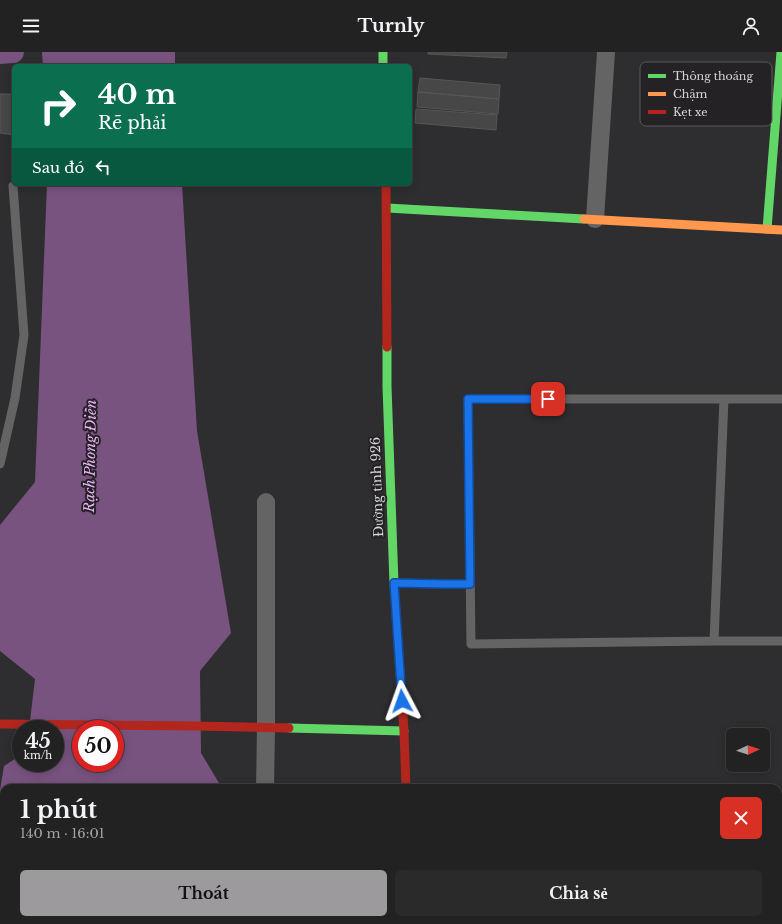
<!DOCTYPE html>
<html lang="vi">
<head>
<meta charset="utf-8">
<style>
  :root { --surface:#222223; --page:#2a2a2b; --text:#f1f3f6; --muted:#a2a4a6; --line:#3f3f41; --accent:#9c9a9c }
  body { margin:0; font-family:"Libre Baskerville",serif; background:var(--page); color:var(--text); height:100vh; display:flex; flex-direction:column; font-size:15px; white-space:nowrap }
  * { box-sizing:border-box; margin:0 }
  p { font-size:13px; color:var(--muted) }
  .icon { flex:none; width:22px; height:22px; fill:none; stroke:currentColor; stroke-width:2; stroke-linecap:round; stroke-linejoin:round }
  .map { position:relative; flex:1; overflow:hidden }
  .sheet { position:absolute; left:0px; top:732px; width:782px; height:140px; display:flex; flex-direction:column; background:var(--surface); border-radius:12px 12px 0 0; box-shadow:0 2px 10px #0003,0 0 0 1px var(--line) }
  .sheet>* { flex:none }
  .top-card { position:absolute; left:12px; top:12px; width:400px; height:122px; border-radius:6px; box-shadow:0 2px 10px #0003,0 0 0 1px var(--line); background:#0b6e4f; color:#fff; overflow:hidden }
  .needle { width:26px; rotate:87deg }
  .fabs { position:absolute; left:726px; top:676px; display:grid; gap:8px }
  .fabs a { display:grid; place-items:center; width:44px; height:44px; border-radius:6px; background:var(--surface); box-shadow:0 2px 10px #0003,0 0 0 1px var(--line); font-size:20px }
  .speed { position:absolute; left:12px; top:668px; display:flex; gap:8px; font-size:20px; font-weight:700; text-align:center }
  .speed>* { display:grid; place-content:center; width:52px; height:52px; border-radius:50%; background:var(--surface); box-shadow:0 2px 10px #0003,0 0 0 1px var(--line); line-height:1 }
  .speed small { font-size:10px; font-weight:400 }
  .speed .limit { border:6px solid #d22; background:#fff; color:#111 }
  .pin { position:absolute; display:grid; place-items:center; width:34px; height:34px; color:#fff; margin:-17px; border-radius:8px; box-shadow:0 2px 6px #0006 }
  .me { position:absolute; width:44px; margin:-22px; rotate:356deg; stroke-linejoin:round; filter:drop-shadow(0 0 3px #0008) }
  .turn { display:flex; align-items:center; gap:14px; height:84px; padding:0 20px; font-size:18px }
  .turn .icon { width:52px; height:52px; stroke-width:2.5 }
  .turn b { display:block; font-size:28px; line-height:34px }
  .then { display:flex; align-items:center; height:38px; padding:0 20px; background:#0003; gap:8px; font-size:15px }
  .round { display:grid; place-items:center; flex:none; width:42px; height:42px; border-radius:6px; background:var(--page) }
  .summary { display:flex; align-items:center; justify-content:space-between; height:68px; padding:0 20px }
  h1 { font-size:24px; font-weight:700; line-height:30px }
  .cta { display:flex; gap:8px; margin-top:auto; padding:8px 20px }
  .cta a { flex:1; height:46px; border-radius:6px; background:var(--accent); color:#111; font-size:16px; font-weight:700; line-height:46px; text-align:center }
  .cta a+a { background:var(--page); color:var(--text) }
  header { display:flex; justify-content:space-between; align-items:center; height:52px; padding:0 20px; background:var(--surface); font-size:18px; font-weight:700 }
  .map>svg:first-child { display:block }
  .water { fill:#78537f; fill-rule:evenodd }
  .lines { fill:none; stroke-linecap:round; stroke-linejoin:round }
  .canal { stroke:#78537f; stroke-width:22 }
  .building { fill:#484748; stroke:#575657 }
  .lane { stroke:#646464; stroke-width:9 }
  .street { stroke:#646464; stroke-width:18 }
  .fast { stroke:#63d668; stroke-width:9 }
  .slow { stroke:#ff974d; stroke-width:9 }
  .jam { stroke:#b3261e; stroke-width:9 }
  .route-casing { stroke:#114b97; stroke-width:10 }
  .route { stroke:#1a73e8; stroke-width:7 }
  .labels { text-anchor:middle; dominant-baseline:central; stroke-width:4; stroke-linejoin:round; paint-order:stroke }
  .street-label { font-size:13px; fill:#d7d5d7; stroke:#252226 }
  .water-label { font-size:14px; font-style:italic; fill:#f1b4fc; stroke:#252226 }
  .key { fill:#252226; stroke:#5a585b; stroke-width:1 }
  .key-label { font-size:11px; fill:#d7d5d7 }
</style>
</head>
<body>
<header><svg class="icon" aria-label="menu" viewBox="0 0 24 24"><path d="M4 6h16M4 12h16M4 18h16"/></svg>Turnly<svg class="icon" aria-label="person" viewBox="0 0 24 24"><circle cx="12" cy="8" r="4"/><path d="M4 21q1-7 8-7t8 7"/></svg></header>
<div class="map">
<svg width="782" height="872" viewBox="0 0 782 872">
  <rect width="100%" height="100%" fill="#2e2d2f"/>
  <!-- water -->
  <path class="water" d="M 42,0 L 175,0 L 175,14 L 43,14 Z
    M 47,132 L 182,132 L 197,379 L 231,581 L 200,619 L 201,701 L 222,736 L 4,736 L 4,868 L 182,868 L 182,872 L 0,872 L 0,738 L 4,714 L 21,703 L 21,711 L 55,711 L 55,677 L 29,677 L 35,627 L 0,599 L 0,473 L 35,430 ZM 81,677 L 115,677 L 115,711 L 81,711 Z"/>
  <g class="lines">
    <!-- canal -->
    <path class="canal" d="M 0,1 L 13,0"/>
  </g>
  <!-- building -->
  <path class="building" d="M 428,0 L 507,0 L 506,6 L 428,2 Z
    M 420,26 L 500,33 L 499,47 L 418,40 Z
    M 418,40 L 499,47 L 498,62 L 417,55 Z
    M 0,42 L 14,42 L 14,83 L 0,81 Z
    M 416,57 L 497,63 L 496,78 L 415,71 Z"/>
  <g class="lines">
    <!-- lane -->
    <path class="lane" d="M 782,347 L 468,347 L 471,592 L 714,589 L 782,589
      M 0,412 L 15,346 L 24,283 L 13,134
      M 394,531 L 445,532 L 470,532
      M 714,589 L 724,347"/>
    <!-- street -->
    <path class="street" d="M 595,167 L 606,0
      M 265,736 L 266,676 L 266,450
      M 262,869 L 262,868"/>
    <!-- fast -->
    <path class="fast" d="M 383,0 L 383,14
      M 387,156 L 584,167
      M 767,177 L 781,0
      M 387,295 L 387,334 L 394,532
      M 289,676 L 404,679"/>
    <!-- slow -->
    <path class="slow" d="M 584,167 L 782,178"/>
    <!-- jam -->
    <path class="jam" d="M 386,132 L 387,295
      M 394,532 L 404,679 L 406,736
      M 0,672 L 196,674 L 289,676
      M 410,868 L 410,871 L 412,872
      M 479,868 L 486,872"/>
  </g>
  <g class="lines">
    <defs>
      <path id="route" d="M 402,649 L 394,531 L 445,532 L 470,532 L 468,347 L 548,347"/>
    </defs>
    <!-- route casing -->
    <use href="#route" class="route-casing"/>
    <!-- route -->
    <use href="#route" class="route"/>
  </g>
  <g class="labels">
    <!-- street labels -->
    <g class="street-label">
      <text transform="translate(377 435) rotate(-92)">Đường tỉnh 926</text>
    </g>
    <!-- water labels -->
    <g class="water-label">
      <text transform="translate(90 404) rotate(-89)">Rạch Phong Điền</text>
    </g>
  </g>
  <!-- legend -->
  <rect x="640" y="10" width="132" height="64" rx="6" class="key"/>
  <rect x="648" y="22" width="18" height="4" fill="#63d668"/>
  <rect x="648" y="40" width="18" height="4" fill="#ff974d"/>
  <rect x="648" y="58" width="18" height="4" fill="#b3261e"/>
  <g class="key-label">
    <text x="673" y="28">Thông thoáng</text>
    <text x="673" y="46">Chậm</text>
    <text x="673" y="64">Kẹt xe</text>
  </g>
</svg>
<div class="fabs">
<a><svg class="needle" viewBox="-14 -14 28 28"><path d="M0-13l5 13h-10z" fill="#e53935"/><path d="M0 13l5-13h-10z" fill="#a2a4a6"/></svg></a>
</div>
<div class="speed"><div>45<small>km/h</small></div><div class="limit">50</div></div>
<div class="pin" style="left:548px;top:347px;background:#d93025"><svg class="icon" aria-label="arrive" viewBox="0 0 24 24"><path d="M6 21V4h12l-3 4 3 4H6"/></svg></div>
<svg class="me" style="left:402px;top:649px" viewBox="-20 -20 40 40"><path d="M0-17L14 15 0 8-14 15z" fill="#1a73e8" stroke="#fff" stroke-width="4"/></svg>
<div class="top-card">
<div class="turn"><svg class="icon" aria-label="right" viewBox="0 0 24 24"><path d="M7 20v-9h11M14 6l5 5-5 5"/></svg><div><b>40 m</b>Rẽ phải</div></div>
<div class="then">Sau đó<svg class="icon" aria-label="left" viewBox="0 0 24 24"><path d="M17 20v-9H6M10 6l-5 5 5 5"/></svg></div>
</div>
<section class="sheet">
<div class="summary"><div><h1>1 phút</h1><p>140 m · 16:01</p></div><a class="round" style="background:#d93025;color:#fff"><svg class="icon" aria-label="close" viewBox="0 0 24 24"><path d="M6 6l12 12M18 6L6 18"/></svg></a></div>
<div class="cta"><a>Thoát</a><a>Chia sẻ</a></div>
</section>
</div>
</body>
</html>
